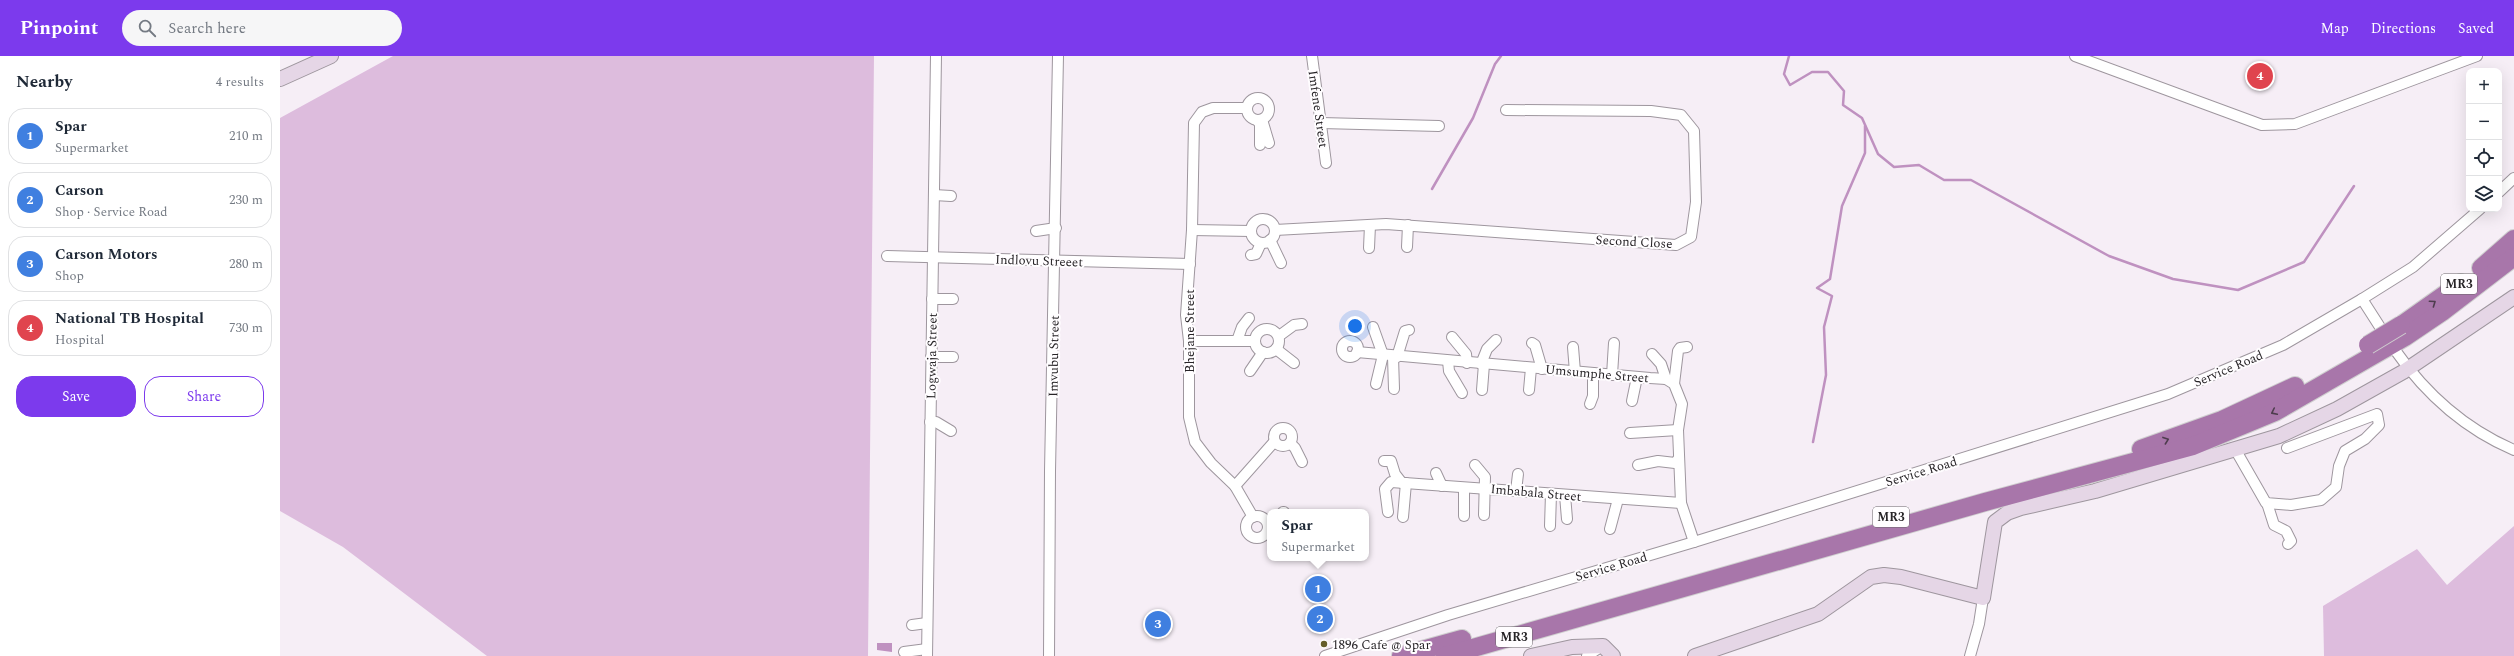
<!DOCTYPE html>
<meta charset="utf-8">
<style>
:root{--surface:#fff;--page:#f6f6f7;--text:#1f2937;--muted:#747a83;--line:#e0e1e3;--accent:#7c3aed}
body{margin:0;font-family:Spectral,serif;background:var(--page);color:var(--text)}
.controls{position:absolute;right:12px;top:12px;display:grid;overflow:hidden;border-radius:8px;box-shadow:0 4px 16px #0002}
.controls button{width:36px;height:36px;display:grid;place-items:center;padding:0;border:0;border-bottom:1px solid var(--line);background:var(--surface);color:var(--text);font:20px sans-serif}
.you{position:absolute;left:1075px;top:270px;width:14px;height:14px;margin:-10px;border:3px solid #fff;border-radius:50%;background:#1a73e8;box-shadow:0 0 0 6px #1a73e833}
.badge{display:grid;place-items:center;width:26px;height:26px;border-radius:50%;background:var(--accent);color:#fff;font-size:13px;font-weight:700}
.pin{position:absolute;translate:-50% -50%;border:2px solid #fff;box-shadow:0 1px 4px #0006}
.popup{position:absolute;left:987px;top:453px;width:102px;height:52px;box-sizing:border-box;display:grid;place-content:center;border-radius:8px;background:var(--surface);filter:drop-shadow(0 1px 3px #0005);font-size:13px;white-space:nowrap;color:var(--muted)}
.popup b{font-size:15px;color:var(--text)}
.popup::after{content:'';position:absolute;left:50%;top:100%;margin-left:-8px;border:8px solid transparent;border-top-color:var(--surface)}
.list{margin:0;padding:0;list-style:none}
h2{display:flex;justify-content:space-between;align-items:center;height:52px;margin:0;padding:0 16px;font-size:17px}
h2 small{font-size:13px;font-weight:400;color:var(--muted)}
.list li{display:grid;grid-template-columns:26px 1fr auto;gap:12px;align-items:center;box-sizing:border-box;height:56px;margin:0 8px 8px;padding:0 8px;border:1px solid var(--line);border-radius:16px}
.list b{display:block;font-size:15px;white-space:nowrap}
.list p{margin:0;font-size:13px;white-space:nowrap;color:var(--muted)}
.list em{font-size:13px;font-style:normal;color:var(--muted)}
.actions{display:flex;gap:8px;padding:12px 16px}
.actions a{flex:1;padding:9px 0;border:1px solid var(--accent);border-radius:16px;text-align:center;font-size:14px;color:var(--accent)}
.actions .main{background:var(--accent);color:#fff}
.icon{flex:none;width:22px;height:22px;fill:none;stroke:currentColor;stroke-width:2;stroke-linecap:round;stroke-linejoin:round}
.map{position:relative;flex:none;width:2234px;height:600px;overflow:hidden}
header{display:flex;align-items:center;gap:24px;box-sizing:border-box;height:56px;padding:0 20px;background:var(--accent);color:#fff}
header strong{font-size:19px}
nav{display:flex;gap:22px;margin-inline-start:auto;font-size:14px}
.search{width:280px;height:36px;background:var(--page);display:flex;align-items:center;gap:10px;box-sizing:border-box;padding:0 14px;border-radius:22px;color:var(--muted);font-size:15px}
main{display:flex}
aside{flex:1;background:var(--surface)}
.map>svg:first-child{display:block}
</style>
<header>
<strong>Pinpoint</strong>
<div class="search"><svg class="icon" aria-label="search" viewBox="0 0 24 24"><circle cx="10" cy="10" r="6"/><path d="M15 15l6 6"/></svg>Search here</div>
<nav><a>Map</a><a>Directions</a><a>Saved</a></nav>
</header>
<main>
<aside>
<h2>Nearby<small>4 results</small></h2>
<ul class="list">
<li><span class="badge" style="background:#3f7fe0">1</span><div><b>Spar</b><p>Supermarket</p></div><em>210 m</em></li>
<li><span class="badge" style="background:#3f7fe0">2</span><div><b>Carson</b><p>Shop · Service Road</p></div><em>230 m</em></li>
<li><span class="badge" style="background:#3f7fe0">3</span><div><b>Carson Motors</b><p>Shop</p></div><em>280 m</em></li>
<li><span class="badge" style="background:#e0444e">4</span><div><b>National TB Hospital</b><p>Hospital</p></div><em>730 m</em></li>
</ul>
<div class="actions"><a class="main">Save</a><a>Share</a></div>
</aside>
<div class="map">
<svg width="2234" height="600" viewBox="0 0 2234 600">
<rect width="100%" height="100%" fill="#f6eef6"/>
<g fill="#ddbcdd">
<path d="M 113,0 L 594,0 L 588,600 L 207,600 L 63,491 L 0,455 L 0,62 Z"/>
<path d="M 2234,470 L 2234,600 L 2044,600 L 2043,550 L 2137,493 L 2167,529 Z"/>
</g>
<path fill="#bf91c0" d="M 597,587 L 612,587 L 612,596 L 597,594 Z"/>
<g fill="none" stroke-linecap="round" stroke-linejoin="round">
<g stroke="#bf91c0" stroke-width="2.5">
<path d="M 1509,0 L 1504,18 L 1510,29 L 1532,16 L 1548,16 L 1564,35 L 1563,49 L 1582,62 L 1598,98 L 1614,111 L 1639,109 L 1664,124 L 1691,124 L 1829,200 L 1893,223 L 1958,234 L 2024,206 L 2074,130"/>
<path d="M 1152,133 L 1193,62 L 1215,8 L 1221,0"/>
<path d="M 1533,386 L 1546,319 L 1544,271 L 1552,240 L 1537,232 L 1550,223 L 1562,150 L 1585,97 L 1585,70"/>
</g>
<defs>
<g id="street">
<path d="M 1032,0 L 1046,107"/>
<path d="M 1795,0 L 1982,69 L 2015,68 L 2197,0"/>
<circle cx="978" cy="53" r="11"/>
<path d="M 967,52 L 933,52 L 922,56 L 914,67 L 912,174 L 906,259 L 909,285 L 909,361 L 915,386 L 931,407 L 955,430 L 973,461"/>
<path d="M 977,64 L 980,68 L 980,89"/>
<path d="M 983,67 L 989,87"/>
<path d="M 1041,67 L 1159,70"/>
<path d="M 2219,136 L 2234,122"/>
<path d="M 654,139 L 671,140"/>
<circle cx="983" cy="175" r="12"/>
<path d="M 912,174 L 971,175"/>
<path d="M 995,174 L 1106,168 L 1396,189 L 1411,181 L 1416,146 L 1414,75 L 1401,59 L 1371,55 L 1226,54"/>
<path d="M 756,175 L 776,172"/>
<path d="M 990,184 L 1001,207"/>
<path d="M 1127,191 L 1128,169"/>
<path d="M 1089,192 L 1090,169"/>
<path d="M 971,199 L 976,198 L 981,187"/>
<path d="M 607,200 L 910,208"/>
<path d="M 652,243 L 673,243"/>
<path d="M 2082,243 L 2107,282"/>
<path d="M 1093,271 L 1103,299 L 1096,328"/>
<circle cx="987" cy="285" r="12"/>
<path d="M 999,280 L 1014,269 L 1022,268"/>
<path d="M 1172,281 L 1186,298 L 1187,307"/>
<path d="M 909,285 L 975,285"/>
<path d="M 957,285 L 962,271 L 969,262"/>
<circle cx="1070" cy="293" r="8"/>
<path d="M 1252,287 L 1255,289 L 1262,313"/>
<path d="M 1293,291 L 1295,316"/>
<path d="M 996,293 L 1014,307"/>
<path d="M 2115,294 C 2145,337 2185,373 2234,394"/>
<path d="M 1077,296 L 1370,322 L 1386,323 L 1394,328 L 1402,348 L 1398,374 L 1401,447 L 1414,486"/>
<path d="M 1372,298 L 1381,308 L 1386,323"/>
<path d="M 651,301 L 673,301"/>
<path d="M 1113,301 L 1114,333"/>
<path d="M 1117,301 L 1125,275 L 1129,274"/>
<path d="M 1168,305 L 1169,315 L 1182,337"/>
<path d="M 1201,308 L 1207,293 L 1216,284"/>
<path d="M 970,315 L 983,296"/>
<path d="M 1332,319 L 1334,287"/>
<path d="M 1394,328 L 1398,295 L 1400,292 L 1407,291"/>
<path d="M 1202,334 L 1204,308"/>
<path d="M 1249,334 L 1251,312"/>
<path d="M 1352,345 L 1357,321"/>
<path d="M 1310,348 L 1313,340 L 1313,317"/>
<path d="M 650,366 L 656,366 L 671,375"/>
<circle cx="1003" cy="381" r="9"/>
<path d="M 1350,377 L 1398,374"/>
<path d="M 1010,387 L 1015,392 L 1022,406"/>
<path d="M 1955,393 L 1986,447 L 2011,449 L 2041,444 L 2056,431 L 2059,410 L 2065,395 L 2085,383 L 2099,369 L 2097,358 L 2007,392"/>
<path d="M 1104,405 L 1111,405 L 1115,418 L 1122,427"/>
<path d="M 1195,409 L 1205,421 L 1204,459"/>
<path d="M 1358,409 L 1378,405 L 1395,407 L 1399,402"/>
<path d="M 1156,417 L 1162,430"/>
<path d="M 955,430 L 994,386"/>
<path d="M 1236,435 L 1238,418"/>
<path d="M 1285,439 L 1287,463"/>
<path d="M 1987,447 L 1994,469 L 2006,475 L 2011,485 L 2008,488"/>
<path d="M 1003,456 L 1004,456"/>
<path d="M 1108,456 L 1105,433 L 1111,426 L 1401,447"/>
<path d="M 1184,460 L 1184,432"/>
<circle cx="977" cy="471" r="11"/>
<path d="M 1123,461 L 1126,427"/>
<path d="M 1270,470 L 1271,438"/>
<path d="M 1330,473 L 1338,443"/>
<path d="M 632,569 L 647,567"/>
<path d="M 624,596 L 647,593"/>
<path d="M 647,600 L 656,0"/>
<path d="M 769,600 L 770,415 L 778,0"/>
<path d="M 1045,600 L 1168,559 L 1414,486 L 1888,338 L 2003,289 L 2082,243 L 2133,211 L 2200,153"/>
<path d="M 1307,600 L 1322,590"/>
<path d="M 1690,600 L 1699,568 L 1703,542"/>
</g>
<g id="secondary">
<path d="M 0,23 L 51,0"/>
<path d="M 1251,600 L 1292,591 L 1323,590 L 1333,600"/>
<path d="M 1415,600 L 1538,558 L 1591,521 L 1604,519 L 1621,521 L 1703,542 L 1715,466 L 1727,457 L 1741,452 L 1815,435 L 1999,380 L 2057,353 L 2123,316 L 2234,241"/>
</g>
<g id="highway">
<path d="M 2201,212 L 2234,183"/>
<path d="M 2123,268 L 2181,227"/>
<path d="M 1861,393 L 1942,364 L 2015,330"/>
<path d="M 1121,600 L 1182,583"/>
<path d="M 1165,600 L 1705,446 L 1913,390 L 1995,356 L 2125,281 L 2162,256 L 2234,201"/>
</g>
</defs>
<use href="#street" stroke="#9e969e" stroke-width="12"/>
<use href="#secondary" stroke="#9e969e" stroke-width="16"/>
<use href="#highway" stroke="#cfcfcf" stroke-width="20"/>
<use href="#street" stroke="#fff" stroke-width="10"/>
<use href="#secondary" stroke="#e5d6e6" stroke-width="14"/>
<use href="#highway" stroke="#a876aa" stroke-width="18"/>
<defs>
<path id="highway-bridge" d="M 2088,289 L 2121,269"/>
</defs>
<use href="#highway-bridge" stroke="#cfcfcf" stroke-width="20" stroke-linecap="butt"/>
<use href="#highway-bridge" stroke="#a876aa" stroke-width="18"/>
</g>
<defs><path id="oneway-chevron" d="M-2-3.5L2.5 0L-2 3.5" fill="none" stroke-width="1.6" stroke-linecap="round" stroke-linejoin="round"/></defs>
<g stroke="#4e3d4e">
<use href="#oneway-chevron" transform="translate(2153 247) rotate(-35)"/>
<use href="#oneway-chevron" transform="translate(1994 356) rotate(154)"/>
<use href="#oneway-chevron" transform="translate(1886 384) rotate(-20)"/>
</g>
<circle fill="#655d2a" stroke="#fffdff" stroke-width="1.5" cx="1044" cy="588" r="4"/>
<g text-anchor="middle" stroke-width="4" stroke-linejoin="round" paint-order="stroke">
<g fill="#fffdff" stroke="#686568" stroke-width="1">
<rect x="2161" y="218" width="36" height="20" rx="3"/>
<rect x="1593" y="451" width="36" height="20" rx="3"/>
<rect x="1216" y="571" width="36" height="20" rx="3"/>
</g>
<g font-size="12" font-weight="bold" fill="#272427">
<text x="2179" y="232">MR3</text>
<text x="1611" y="465">MR3</text>
<text x="1234" y="585">MR3</text>
</g>
<g font-size="13" fill="#272427" stroke="#fffdff">
<text transform="translate(1039 53) rotate(82)" y="5">Imfene Street</text>
<text transform="translate(1354 185) rotate(3)" y="5">Second Close</text>
<text transform="translate(759 204) rotate(2)" y="5">Indlovu Streeet</text>
<text transform="translate(909 275) rotate(-90)" y="5">Bhejane Street</text>
<text transform="translate(651 300) rotate(-89)" y="5">Logwaja Street</text>
<text transform="translate(773 300) rotate(-89)" y="5">Imvubu Street</text>
<text transform="translate(1948 312) rotate(-23)" y="5">Service Road</text>
<text transform="translate(1317 317) rotate(5)" y="5">Umsumphe Street</text>
<text transform="translate(1641 415) rotate(-17)" y="5">Service Road</text>
<text transform="translate(1256 436) rotate(5)" y="5">Imbabala Street</text>
<text transform="translate(1331 510) rotate(-16)" y="5">Service Road</text>
</g>
<g font-size="13" fill="#272427" stroke="#fffdff" text-anchor="start">
<text x="1052" y="593">1896 Cafe @ Spar</text>
</g>
</g>
</svg>
<div class="controls">
<button>+</button>
<button>−</button>
<button><svg class="icon" aria-label="locate" viewBox="0 0 24 24"><circle cx="12" cy="12" r="6"/><path d="M12 2v4M12 18v4M2 12h4M18 12h4"/></svg></button>
<button><svg class="icon" aria-label="layers" viewBox="0 0 24 24"><path d="M12 4l9 5-9 5-9-5zM3 14l9 5 9-5"/></svg></button>
</div>
<div class="you"></div>
<div class="pin badge" style="left:1038px;top:533px;background:#3f7fe0">1</div>
<div class="popup"><b>Spar</b>Supermarket</div>
<div class="pin badge" style="left:1040px;top:563px;background:#3f7fe0">2</div>
<div class="pin badge" style="left:878px;top:568px;background:#3f7fe0">3</div>
<div class="pin badge" style="left:1980px;top:20px;background:#e0444e">4</div>
</div>
</main>
